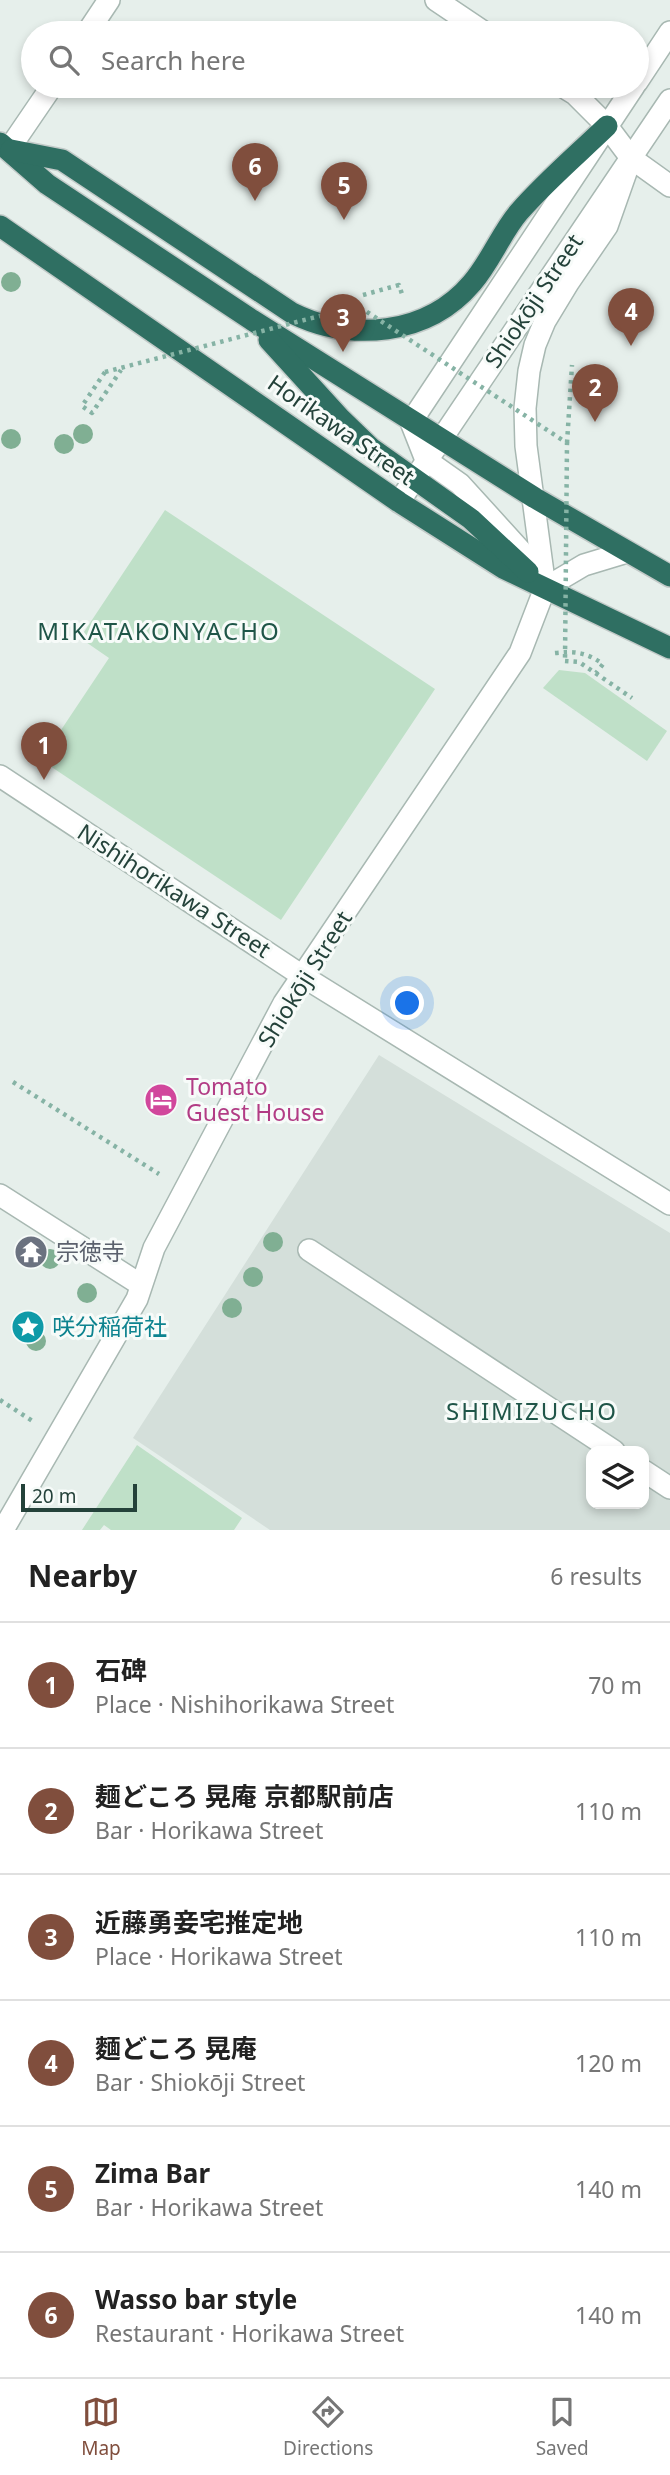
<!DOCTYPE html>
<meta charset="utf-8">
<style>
:root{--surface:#fff;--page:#f6f6f6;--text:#222;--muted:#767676;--line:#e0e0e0;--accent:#804e3d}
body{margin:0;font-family:"Noto Sans","Noto Sans JP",sans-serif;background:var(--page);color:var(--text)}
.controls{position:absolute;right:21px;bottom:21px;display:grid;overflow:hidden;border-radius:14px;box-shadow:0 4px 10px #0003}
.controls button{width:63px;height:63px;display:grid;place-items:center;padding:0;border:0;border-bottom:2px solid var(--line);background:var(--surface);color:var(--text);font:35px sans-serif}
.scale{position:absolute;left:21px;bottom:18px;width:116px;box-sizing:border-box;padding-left:7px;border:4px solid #24423a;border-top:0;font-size:19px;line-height:24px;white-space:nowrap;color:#24423a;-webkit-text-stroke:5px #f7fbf9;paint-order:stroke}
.you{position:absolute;left:408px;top:1004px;width:24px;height:24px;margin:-18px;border:5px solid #fff;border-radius:50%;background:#1a73e8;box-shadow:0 0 0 10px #1a73e833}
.badge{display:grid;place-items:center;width:46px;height:46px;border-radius:50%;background:var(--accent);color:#fff;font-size:23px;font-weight:700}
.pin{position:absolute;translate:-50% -58px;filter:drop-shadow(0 2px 4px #0008)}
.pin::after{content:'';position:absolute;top:37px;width:24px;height:21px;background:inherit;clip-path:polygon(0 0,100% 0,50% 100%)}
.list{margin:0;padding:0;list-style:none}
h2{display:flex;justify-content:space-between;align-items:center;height:91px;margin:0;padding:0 28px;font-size:30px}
h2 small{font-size:23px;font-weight:400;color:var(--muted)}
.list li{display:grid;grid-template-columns:46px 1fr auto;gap:21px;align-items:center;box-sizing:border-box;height:126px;padding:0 28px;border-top:2px solid var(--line)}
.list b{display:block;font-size:26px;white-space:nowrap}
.list p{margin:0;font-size:23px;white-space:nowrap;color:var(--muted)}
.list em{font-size:23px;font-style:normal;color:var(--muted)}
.icon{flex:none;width:38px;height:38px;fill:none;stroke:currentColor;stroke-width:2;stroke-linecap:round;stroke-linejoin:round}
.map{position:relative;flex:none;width:670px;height:1530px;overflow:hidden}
.search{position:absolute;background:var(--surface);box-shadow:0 4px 10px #0003;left:21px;right:21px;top:21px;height:77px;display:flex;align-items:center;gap:18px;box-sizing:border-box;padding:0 24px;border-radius:38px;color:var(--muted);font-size:26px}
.sheet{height:847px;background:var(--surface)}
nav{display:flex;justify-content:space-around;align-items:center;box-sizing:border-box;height:98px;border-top:2px solid var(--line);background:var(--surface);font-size:19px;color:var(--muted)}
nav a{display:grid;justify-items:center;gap:4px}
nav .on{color:var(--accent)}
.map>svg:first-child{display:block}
</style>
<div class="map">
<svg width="670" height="1530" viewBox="0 0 670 1530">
<rect width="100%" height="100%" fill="#e6efeb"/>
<path fill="#d4dfda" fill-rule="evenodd" d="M 379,1055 L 670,1233 L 670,1530 L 270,1530 L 133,1438 ZM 591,1451 L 644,1451 L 644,1504 L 591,1504 Z"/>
<g fill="#bfe0c8">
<path d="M 165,510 L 435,689 L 281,920 L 41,760 L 109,658 L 80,638 Z"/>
<path d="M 559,670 L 585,673 L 667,731 L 647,761 L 543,688 Z"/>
<path d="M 137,1445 L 242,1518 L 234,1530 L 111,1530 L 104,1525 L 100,1530 L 82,1530 Z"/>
</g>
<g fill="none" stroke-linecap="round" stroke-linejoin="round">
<defs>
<g id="minor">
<path d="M 436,0 L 485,33"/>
<path d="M 87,33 L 109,0"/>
<path d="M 637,82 L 670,32"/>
<path d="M 562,86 L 575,94 L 607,126 L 631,158 L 670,186"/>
<path d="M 9,149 L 52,86"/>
<path d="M 399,502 L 670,100"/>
<path d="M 536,574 L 520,550 L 460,484 L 426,460 L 411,422 L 634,86"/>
<path d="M 545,588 L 584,565 L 627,552"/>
<path d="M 0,776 L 304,977 L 670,1204"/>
<path d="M 0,1195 L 141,1285"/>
<path d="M 309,1250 L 614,1451"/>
<path d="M 644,1471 L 670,1488"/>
<path d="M 3,1530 L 137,1299 L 154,1248 L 284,1003 L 520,653 L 545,588 L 526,446 L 525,408 L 529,371 L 535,345 L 545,321 L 568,283 L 607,226 L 631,158"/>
</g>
<g id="highway">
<path d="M 0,143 L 47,184 L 252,320 L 535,498 L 670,576"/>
<path d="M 11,150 L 62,160 L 292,313 C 351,342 427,336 472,283 C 491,261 501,233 519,212 C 546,181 578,154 607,126"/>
<path d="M 0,226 L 399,502 L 503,568 L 670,648"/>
<path d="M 269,340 L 340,418 L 371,448 L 471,519 L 528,572"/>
</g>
</defs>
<use href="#minor" stroke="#a8b8b2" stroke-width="24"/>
<use href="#highway" stroke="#c2cac8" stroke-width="24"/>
<g stroke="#86b3a5" stroke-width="4.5" stroke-dasharray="3.5 5" stroke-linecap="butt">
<path d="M 363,295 L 399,285 L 402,294"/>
<path d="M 105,372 L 82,406 L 92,413 L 121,370"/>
<path d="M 567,443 L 572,365"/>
<path d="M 555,653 C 574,651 586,652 603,664 L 596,673"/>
<path d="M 565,661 L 579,662 L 632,698"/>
<path d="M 13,1082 L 159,1174"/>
<path d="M 0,1400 L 34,1422"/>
</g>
<use href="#minor" stroke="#fff" stroke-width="21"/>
<use href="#highway" stroke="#2f6f62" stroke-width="21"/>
<path stroke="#86b3a5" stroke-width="4.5" stroke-dasharray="3.5 5" stroke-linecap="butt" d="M 105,372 L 358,306 L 567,443 L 565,661"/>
</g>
<g fill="#80af93">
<circle cx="11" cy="282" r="10"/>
<circle cx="83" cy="434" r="10"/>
<circle cx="11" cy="439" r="10"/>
<circle cx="64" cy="444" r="10"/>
<circle cx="273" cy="1242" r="10"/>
<circle cx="50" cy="1259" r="10"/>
<circle cx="253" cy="1277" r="10"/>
<circle cx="87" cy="1293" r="10"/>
<circle cx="232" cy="1308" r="10"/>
<circle cx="36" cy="1341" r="10"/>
</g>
<defs>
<symbol id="hotel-disc" viewBox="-11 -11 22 22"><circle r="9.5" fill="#d1479c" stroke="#f7fbf9"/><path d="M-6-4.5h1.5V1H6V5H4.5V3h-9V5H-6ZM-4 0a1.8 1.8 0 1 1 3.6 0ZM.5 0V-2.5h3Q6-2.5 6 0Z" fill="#fff"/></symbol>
<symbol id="temple-disc" viewBox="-11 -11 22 22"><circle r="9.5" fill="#6b7280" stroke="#f7fbf9"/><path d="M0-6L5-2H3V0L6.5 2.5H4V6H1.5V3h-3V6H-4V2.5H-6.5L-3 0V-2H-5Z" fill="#fff"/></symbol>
<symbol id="sight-disc" viewBox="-11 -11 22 22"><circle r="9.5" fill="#0f9aa8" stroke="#f7fbf9"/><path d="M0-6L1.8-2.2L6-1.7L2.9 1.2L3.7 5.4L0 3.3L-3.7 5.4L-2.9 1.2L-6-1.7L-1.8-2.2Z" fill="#fff"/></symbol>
</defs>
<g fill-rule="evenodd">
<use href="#hotel-disc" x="142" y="1081" width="38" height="38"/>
<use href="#temple-disc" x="12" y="1233" width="38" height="38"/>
<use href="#sight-disc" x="9" y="1308" width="38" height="38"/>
</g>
<g text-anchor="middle" stroke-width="6" stroke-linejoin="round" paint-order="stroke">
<g font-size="23" fill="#24423a" stroke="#f7fbf9">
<text transform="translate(534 301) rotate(-56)" y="8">Shiokōji Street</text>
<text transform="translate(341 430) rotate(35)" y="8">Horikawa Street</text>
<text transform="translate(174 891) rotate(33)" y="8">Nishihorikawa Street</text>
<text transform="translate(305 979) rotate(-58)" y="8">Shiokōji Street</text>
</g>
<g font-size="23" fill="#b23c85" stroke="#f7fbf9" text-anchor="start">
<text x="186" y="1095">Tomato<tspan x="186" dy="26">Guest House</tspan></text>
</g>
<g font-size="23" fill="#5b616d" stroke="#f7fbf9" text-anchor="start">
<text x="56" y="1260">宗徳寺</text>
</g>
<g font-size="23" fill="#0d838f" stroke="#f7fbf9" text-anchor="start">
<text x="52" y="1335">咲分稲荷社</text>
</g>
<g font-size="24" letter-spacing="2" fill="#1f5548" stroke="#f7fbf9">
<text x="159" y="640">MIKATAKONYACHO</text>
<text x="532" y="1420">SHIMIZUCHO</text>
</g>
</g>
</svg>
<div class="controls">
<button><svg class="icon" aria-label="layers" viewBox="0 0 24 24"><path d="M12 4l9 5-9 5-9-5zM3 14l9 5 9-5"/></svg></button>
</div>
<div class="scale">20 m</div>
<div class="you"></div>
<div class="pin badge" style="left:44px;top:780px">1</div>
<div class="pin badge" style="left:595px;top:422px">2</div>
<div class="pin badge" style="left:343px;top:352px">3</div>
<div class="pin badge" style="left:631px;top:346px">4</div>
<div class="pin badge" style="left:344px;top:220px">5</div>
<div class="pin badge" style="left:255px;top:201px">6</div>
<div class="search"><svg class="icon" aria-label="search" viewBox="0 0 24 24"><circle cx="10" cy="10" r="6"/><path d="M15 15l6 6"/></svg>Search here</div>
</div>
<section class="sheet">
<h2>Nearby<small>6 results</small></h2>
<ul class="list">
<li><span class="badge">1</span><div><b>石碑</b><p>Place · Nishihorikawa Street</p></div><em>70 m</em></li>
<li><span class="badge">2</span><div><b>麺どころ 晃庵 京都駅前店</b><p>Bar · Horikawa Street</p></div><em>110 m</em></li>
<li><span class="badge">3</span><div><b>近藤勇妾宅推定地</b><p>Place · Horikawa Street</p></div><em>110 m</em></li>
<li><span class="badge">4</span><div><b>麵どころ 晃庵</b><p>Bar · Shiokōji Street</p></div><em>120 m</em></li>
<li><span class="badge">5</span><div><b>Zima Bar</b><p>Bar · Horikawa Street</p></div><em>140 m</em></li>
<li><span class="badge">6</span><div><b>Wasso bar style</b><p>Restaurant · Horikawa Street</p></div><em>140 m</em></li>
</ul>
</section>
<nav>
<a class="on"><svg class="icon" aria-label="map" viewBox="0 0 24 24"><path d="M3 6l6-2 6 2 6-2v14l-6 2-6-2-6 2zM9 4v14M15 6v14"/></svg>Map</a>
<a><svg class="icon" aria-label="directions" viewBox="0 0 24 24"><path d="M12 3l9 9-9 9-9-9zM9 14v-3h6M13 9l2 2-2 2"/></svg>Directions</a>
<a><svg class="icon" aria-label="saved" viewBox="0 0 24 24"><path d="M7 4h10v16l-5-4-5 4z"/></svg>Saved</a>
</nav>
